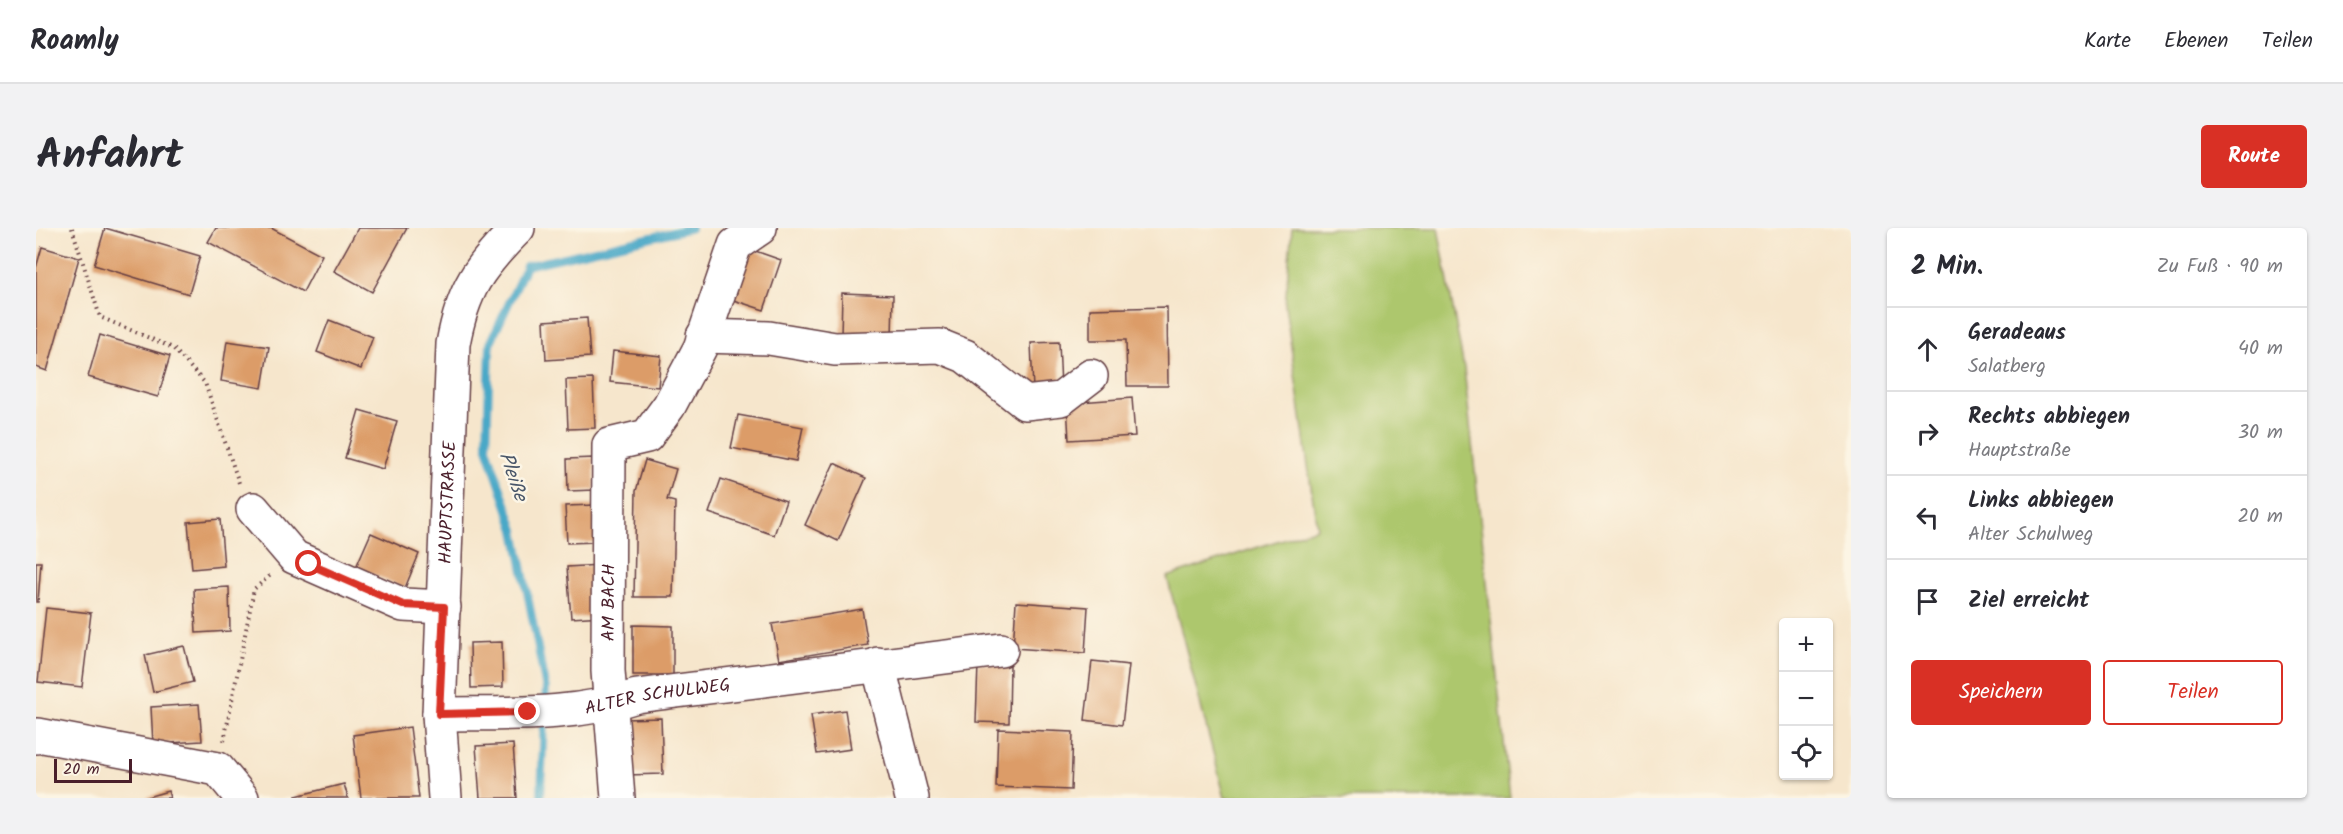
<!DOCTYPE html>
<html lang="de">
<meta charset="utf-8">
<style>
:root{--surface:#fff;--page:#f2f2f3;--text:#2b2b33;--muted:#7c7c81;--line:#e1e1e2;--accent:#d93025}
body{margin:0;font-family:Kalam,sans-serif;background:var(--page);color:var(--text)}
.controls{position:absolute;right:18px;bottom:18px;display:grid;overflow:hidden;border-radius:6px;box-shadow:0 2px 4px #0004}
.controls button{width:54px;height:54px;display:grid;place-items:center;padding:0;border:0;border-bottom:2px solid var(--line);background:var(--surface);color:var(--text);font:30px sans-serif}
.scale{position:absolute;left:18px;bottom:15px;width:78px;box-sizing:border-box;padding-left:6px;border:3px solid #4a1f2b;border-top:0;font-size:16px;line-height:21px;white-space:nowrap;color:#4a1f2b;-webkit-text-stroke:4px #fcf5e5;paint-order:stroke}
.stop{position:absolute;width:18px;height:18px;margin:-14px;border:4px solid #d93025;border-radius:50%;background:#fff}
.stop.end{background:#d93025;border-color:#fff;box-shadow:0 2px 6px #0008}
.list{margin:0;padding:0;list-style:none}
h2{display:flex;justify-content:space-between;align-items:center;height:78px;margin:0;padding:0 24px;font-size:26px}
h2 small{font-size:20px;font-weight:400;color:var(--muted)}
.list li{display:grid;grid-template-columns:39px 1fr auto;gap:18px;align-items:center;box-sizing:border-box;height:84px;padding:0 24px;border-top:2px solid var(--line)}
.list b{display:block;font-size:22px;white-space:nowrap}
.list p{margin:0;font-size:20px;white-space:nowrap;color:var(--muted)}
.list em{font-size:20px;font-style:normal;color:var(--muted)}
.actions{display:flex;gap:12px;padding:18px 24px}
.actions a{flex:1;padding:14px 0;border:2px solid var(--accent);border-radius:6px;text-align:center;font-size:21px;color:var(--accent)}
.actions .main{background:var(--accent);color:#fff}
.icon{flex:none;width:33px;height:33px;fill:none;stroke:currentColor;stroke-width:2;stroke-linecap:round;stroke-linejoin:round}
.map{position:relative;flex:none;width:1815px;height:570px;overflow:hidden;border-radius:6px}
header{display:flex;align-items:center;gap:36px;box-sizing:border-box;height:84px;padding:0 30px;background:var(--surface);border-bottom:2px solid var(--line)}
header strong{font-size:28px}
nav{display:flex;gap:33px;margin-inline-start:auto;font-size:21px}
.intro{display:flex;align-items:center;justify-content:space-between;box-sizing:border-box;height:144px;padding:0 36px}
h1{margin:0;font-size:42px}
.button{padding:15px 27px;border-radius:6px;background:var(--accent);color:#fff;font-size:21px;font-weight:700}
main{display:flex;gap:36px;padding:0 36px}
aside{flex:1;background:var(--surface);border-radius:6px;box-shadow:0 2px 4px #0004}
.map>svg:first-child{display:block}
</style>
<header>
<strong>Roamly</strong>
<nav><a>Karte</a><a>Ebenen</a><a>Teilen</a></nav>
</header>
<div class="intro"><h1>Anfahrt</h1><a class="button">Route</a></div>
<main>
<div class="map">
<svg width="1815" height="570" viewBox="0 0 1815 570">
<rect width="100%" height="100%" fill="#fcf5e5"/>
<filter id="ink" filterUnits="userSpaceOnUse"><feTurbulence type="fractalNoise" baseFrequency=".0167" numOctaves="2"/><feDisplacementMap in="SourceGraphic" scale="12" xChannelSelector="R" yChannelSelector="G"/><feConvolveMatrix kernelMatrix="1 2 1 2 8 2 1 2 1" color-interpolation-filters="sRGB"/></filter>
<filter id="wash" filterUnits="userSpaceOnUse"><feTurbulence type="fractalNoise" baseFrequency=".008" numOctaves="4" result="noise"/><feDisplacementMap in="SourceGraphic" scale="24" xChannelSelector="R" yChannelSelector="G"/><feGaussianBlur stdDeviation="1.35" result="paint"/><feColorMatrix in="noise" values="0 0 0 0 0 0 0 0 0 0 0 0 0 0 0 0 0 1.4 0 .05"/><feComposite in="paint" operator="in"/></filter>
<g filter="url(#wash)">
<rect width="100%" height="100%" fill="#f6e6cc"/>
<path fill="#adc76d" stroke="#7c734c" stroke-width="1.5" d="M 1256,0 L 1402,0 L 1428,140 L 1474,570 L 1189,570 L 1131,349 L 1281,300 L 1249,77 Z"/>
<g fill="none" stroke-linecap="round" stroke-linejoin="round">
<g stroke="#48a8c7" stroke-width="8">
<path d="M 509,476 L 510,461 L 479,302 L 451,220 L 454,116 L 490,38 L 655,0"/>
<path d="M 505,570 L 508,491"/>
</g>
</g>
<g id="blocks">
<g fill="#dc9c67">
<path d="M 69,0 L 164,28 L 153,66 L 58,37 Z"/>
<path d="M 180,0 L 235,0 L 286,27 L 267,64 L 172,14 Z"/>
<path d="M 322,0 L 371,0 L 336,64 L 298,43 Z"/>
<path d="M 705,18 L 745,32 L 728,82 L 688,69 Z"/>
<path d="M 6,19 L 43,30 L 11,143 L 0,139 L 0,40 Z"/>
<path d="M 806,65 L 857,67 L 856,110 L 805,108 Z"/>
<path d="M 1131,79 L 1132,158 L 1091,158 L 1090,112 L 1054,112 L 1054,81 Z"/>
<path d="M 551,90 L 554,129 L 510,132 L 508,93 Z"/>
<path d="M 293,92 L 337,109 L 325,141 L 281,124 Z"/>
<path d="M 64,107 L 134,128 L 122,169 L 52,149 Z"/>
<path d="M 191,113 L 233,119 L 226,160 L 185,153 Z"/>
<path d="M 1023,114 L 1025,160 L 997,162 L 995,115 Z"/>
<path d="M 577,123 L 625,128 L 622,159 L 574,154 Z"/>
<path d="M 557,151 L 559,200 L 532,201 L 530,152 Z"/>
<path d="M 1096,170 L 1099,208 L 1033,212 L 1031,175 Z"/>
<path d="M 323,182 L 361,193 L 347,241 L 309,230 Z"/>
<path d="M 702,187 L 767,199 L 760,233 L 695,220 Z"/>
<path d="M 558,230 L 559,262 L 532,263 L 531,231 Z"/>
<path d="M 609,232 L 640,241 L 631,272 L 639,274 L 637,369 L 598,369 L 600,263 Z"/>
<path d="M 798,235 L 830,250 L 802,313 L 769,297 Z"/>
<path d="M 685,251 L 750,273 L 738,307 L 673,285 Z"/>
<path d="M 561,277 L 562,314 L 531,315 L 529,278 Z"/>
<path d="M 184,291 L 188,338 L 156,341 L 152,294 Z"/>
<path d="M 335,305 L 383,326 L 369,360 L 320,339 Z"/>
<path d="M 0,334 L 5,334 L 2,374 L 0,374 Z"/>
<path d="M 564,337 L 568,388 L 535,390 L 531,339 Z"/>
<path d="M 193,359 L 194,403 L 160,405 L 158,361 Z"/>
<path d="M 980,374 L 1052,379 L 1049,425 L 977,420 Z"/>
<path d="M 10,380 L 55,385 L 46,459 L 2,454 Z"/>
<path d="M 826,381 L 832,417 L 743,432 L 736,396 Z"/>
<path d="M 597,397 L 637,398 L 637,447 L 597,447 Z"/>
<path d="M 466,414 L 467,459 L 435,460 L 434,415 Z"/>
<path d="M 148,418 L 157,454 L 117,464 L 109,427 Z"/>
<path d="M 1056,433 L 1093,437 L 1086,497 L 1049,492 Z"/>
<path d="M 942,436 L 974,437 L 973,495 L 940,494 Z"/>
<path d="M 163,476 L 166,513 L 117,516 L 115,479 Z"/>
<path d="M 809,482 L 815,521 L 781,526 L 775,487 Z"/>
<path d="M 625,490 L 627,546 L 590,547 L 588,491 Z"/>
<path d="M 374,499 L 383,570 L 325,570 L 317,507 Z"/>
<path d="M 962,501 L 1037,504 L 1035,562 L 960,559 Z"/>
<path d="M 477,516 L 481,570 L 444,570 L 440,518 Z"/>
<path d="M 308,556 L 312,570 L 261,570 L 260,568 Z"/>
<path d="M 132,563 L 134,570 L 111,570 L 111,569 Z"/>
</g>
</g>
</g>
<g filter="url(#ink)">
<use href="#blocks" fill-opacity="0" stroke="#643d43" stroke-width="1.5"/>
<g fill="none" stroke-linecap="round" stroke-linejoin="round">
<defs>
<g id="minor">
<path d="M 667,108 L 733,110 L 799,121 L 904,118 L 929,128 L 989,175 L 1025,171 L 1055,148"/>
<path d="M 217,281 L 258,329 L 367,377 L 408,379"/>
<path d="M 842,436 L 876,570"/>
<path id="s1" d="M 403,486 C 469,485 537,489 601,468 L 965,422"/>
<path d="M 0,509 L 2,507 L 182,541 L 206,570"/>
<path id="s2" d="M 582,570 L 572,443 L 573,217 L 611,208 L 633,178 L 664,120 L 699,17 L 724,0"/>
</g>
<g id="major">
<path id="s3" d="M 409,570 L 403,486 L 417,116 C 427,61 443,39 482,0"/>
</g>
</defs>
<use href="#minor" stroke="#643d43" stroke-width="36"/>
<use href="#major" stroke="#643d43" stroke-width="36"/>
<g stroke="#643d43" stroke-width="4" stroke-dasharray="1.5 4.5" stroke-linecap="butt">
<path d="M 36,0 L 64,89 L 137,120 L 169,155 L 204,258"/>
<path d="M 188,513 L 218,361 L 236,346"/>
</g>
<use href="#minor" stroke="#fff" stroke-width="33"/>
<use href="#major" stroke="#fff" stroke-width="33"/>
</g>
</g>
<g fill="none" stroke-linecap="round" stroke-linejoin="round" filter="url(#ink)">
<path stroke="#d93025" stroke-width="8" d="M 273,336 L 367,377 L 408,379 L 403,486 L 492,484"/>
</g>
<g text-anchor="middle" stroke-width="5" stroke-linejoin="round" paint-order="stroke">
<g font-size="18" fill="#4a1f2b" stroke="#fcf5e5">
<text dy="6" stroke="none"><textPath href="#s3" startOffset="296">HAUPTSTRASSE</textPath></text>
<text dy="6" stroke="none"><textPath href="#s2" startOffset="196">AM BACH</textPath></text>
<text dy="6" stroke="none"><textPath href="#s1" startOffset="220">ALTER SCHULWEG</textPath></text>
</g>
<g font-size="20" font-style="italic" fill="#495669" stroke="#fcf5e5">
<text transform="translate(478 248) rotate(71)" y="7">Pleiße</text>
</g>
</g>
</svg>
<div class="controls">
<button>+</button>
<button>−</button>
<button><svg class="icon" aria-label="locate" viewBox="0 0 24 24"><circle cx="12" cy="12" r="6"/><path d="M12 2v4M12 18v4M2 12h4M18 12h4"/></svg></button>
</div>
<div class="scale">20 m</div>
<div class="stop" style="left:273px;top:336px"></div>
<div class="stop end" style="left:492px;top:484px"></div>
</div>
<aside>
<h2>2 Min.<small>Zu Fuß · 90 m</small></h2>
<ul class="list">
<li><svg class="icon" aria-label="ahead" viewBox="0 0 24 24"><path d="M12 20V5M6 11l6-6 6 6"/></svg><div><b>Geradeaus</b><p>Salatberg</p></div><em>40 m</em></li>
<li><svg class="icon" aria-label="right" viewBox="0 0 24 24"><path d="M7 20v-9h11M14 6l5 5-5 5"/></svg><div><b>Rechts abbiegen</b><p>Hauptstraße</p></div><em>30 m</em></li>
<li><svg class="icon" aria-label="left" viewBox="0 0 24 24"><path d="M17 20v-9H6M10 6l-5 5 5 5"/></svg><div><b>Links abbiegen</b><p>Alter Schulweg</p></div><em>20 m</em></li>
<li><svg class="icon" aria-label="arrive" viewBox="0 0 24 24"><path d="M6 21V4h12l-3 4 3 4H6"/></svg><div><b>Ziel erreicht</b></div></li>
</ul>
<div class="actions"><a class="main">Speichern</a><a>Teilen</a></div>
</aside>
</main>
